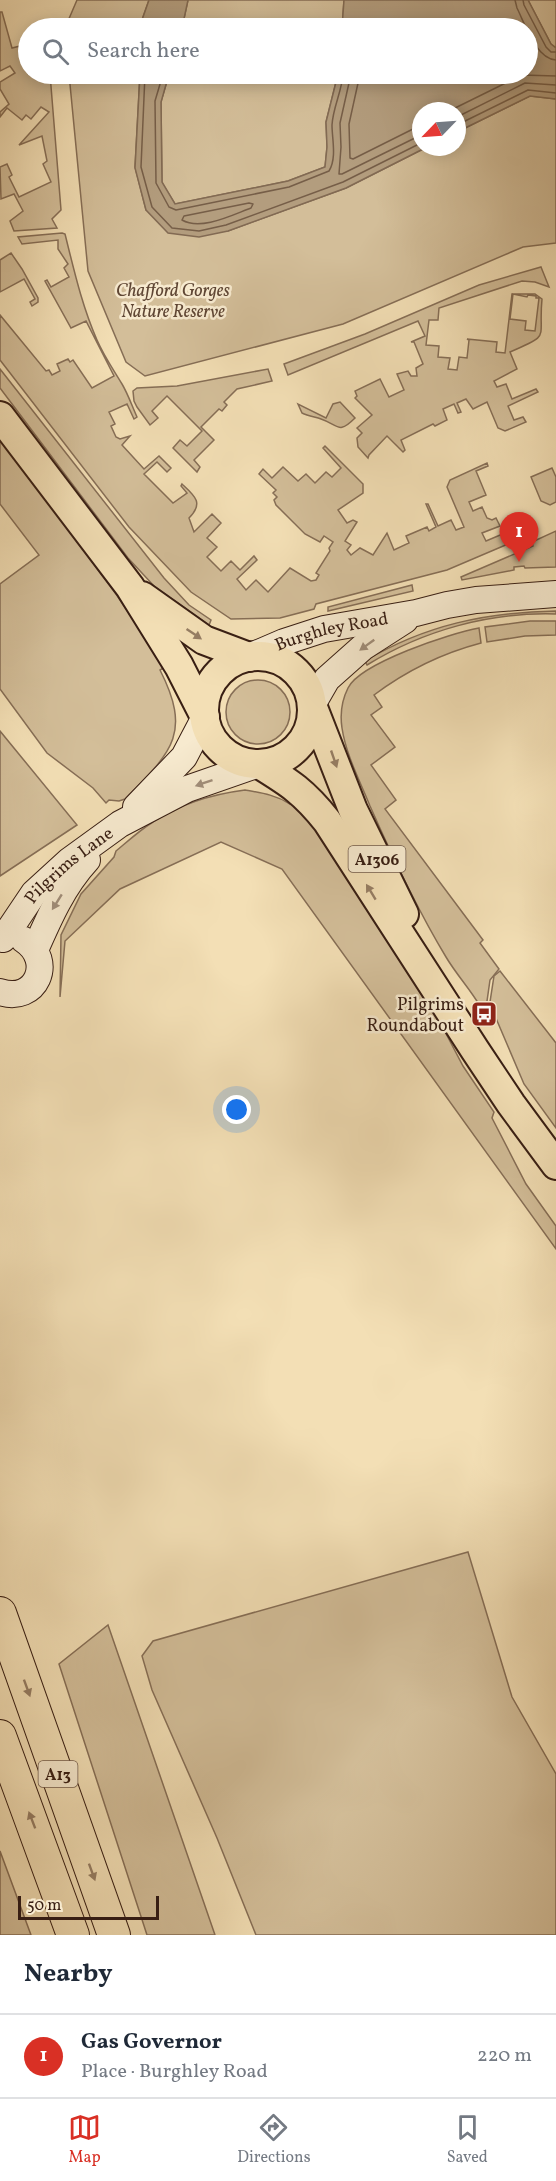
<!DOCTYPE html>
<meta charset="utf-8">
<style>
:root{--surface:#fff;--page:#f6f6f7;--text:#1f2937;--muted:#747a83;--line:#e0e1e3;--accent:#d93025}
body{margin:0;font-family:Vollkorn,serif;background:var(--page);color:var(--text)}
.compass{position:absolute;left:412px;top:102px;width:54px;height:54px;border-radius:50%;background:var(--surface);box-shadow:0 3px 15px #0003;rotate:245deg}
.scale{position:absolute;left:18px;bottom:15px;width:141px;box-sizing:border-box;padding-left:6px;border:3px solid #381e13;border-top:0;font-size:16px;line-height:21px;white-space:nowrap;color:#381e13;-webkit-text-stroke:4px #f7eacf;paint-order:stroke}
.you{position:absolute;left:237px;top:1110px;width:21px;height:21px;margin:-15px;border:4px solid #fff;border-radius:50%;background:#1a73e8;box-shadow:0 0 0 9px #1a73e833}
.badge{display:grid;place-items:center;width:39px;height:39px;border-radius:50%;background:var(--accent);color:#fff;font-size:20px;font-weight:700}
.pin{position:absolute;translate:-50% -50px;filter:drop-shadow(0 2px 3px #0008)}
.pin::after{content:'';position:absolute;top:32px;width:21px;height:18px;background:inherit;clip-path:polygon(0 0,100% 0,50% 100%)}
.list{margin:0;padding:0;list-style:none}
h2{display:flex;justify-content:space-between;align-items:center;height:78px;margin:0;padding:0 24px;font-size:26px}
h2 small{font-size:20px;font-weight:400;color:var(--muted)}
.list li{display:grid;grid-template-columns:39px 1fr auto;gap:18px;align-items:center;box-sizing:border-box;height:84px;padding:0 24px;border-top:2px solid var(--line)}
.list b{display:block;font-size:22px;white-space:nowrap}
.list p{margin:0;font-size:20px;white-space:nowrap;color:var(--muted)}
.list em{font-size:20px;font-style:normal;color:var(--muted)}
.icon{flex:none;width:33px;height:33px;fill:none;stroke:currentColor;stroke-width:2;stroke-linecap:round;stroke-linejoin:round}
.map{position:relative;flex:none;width:556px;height:1935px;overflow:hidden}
.search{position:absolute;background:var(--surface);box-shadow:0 3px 15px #0003;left:18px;right:18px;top:18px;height:66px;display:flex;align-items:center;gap:15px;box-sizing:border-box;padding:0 21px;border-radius:33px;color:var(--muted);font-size:22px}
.sheet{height:162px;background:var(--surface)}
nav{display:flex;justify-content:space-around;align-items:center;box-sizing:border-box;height:84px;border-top:2px solid var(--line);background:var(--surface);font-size:16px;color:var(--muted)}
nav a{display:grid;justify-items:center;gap:3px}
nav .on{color:var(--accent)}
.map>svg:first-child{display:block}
</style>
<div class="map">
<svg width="556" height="1935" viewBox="0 0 556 1935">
<rect width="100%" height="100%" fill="#f3dfb5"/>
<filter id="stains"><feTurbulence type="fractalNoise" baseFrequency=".00333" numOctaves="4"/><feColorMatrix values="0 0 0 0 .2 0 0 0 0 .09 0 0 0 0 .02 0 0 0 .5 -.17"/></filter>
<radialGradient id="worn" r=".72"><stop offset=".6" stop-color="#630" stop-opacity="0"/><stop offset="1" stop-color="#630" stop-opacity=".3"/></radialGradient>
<g fill="#d3be99" stroke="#866e56" stroke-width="1.5" fill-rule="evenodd">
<path d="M 77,0 L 149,0 L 142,20 L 142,28 L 65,28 Z"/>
<path d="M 188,0 L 344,0 L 342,28 L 182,28 Z"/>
<path d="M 528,0 L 556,0 L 556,48 L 551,44 Z"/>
<path d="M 0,12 L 2,12 L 12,48 L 28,44 L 28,74 L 50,74 L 61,210 L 52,219 L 57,228 L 14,231 L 10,221 L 23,211 L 14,194 L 1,199 L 0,167 L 7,164 L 12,175 L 9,177 L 19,197 L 51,182 L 43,164 L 47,161 L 42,136 L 19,145 L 49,112 L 41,107 L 31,119 L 26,115 L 22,120 L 7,108 L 0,117 L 0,112 L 9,104 L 0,89 L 0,82 L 15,73 L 10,66 L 0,71 Z"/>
<path d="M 69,74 L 140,74 L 135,167 L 146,210 L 228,231 L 346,188 L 427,147 L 457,147 L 457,132 L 530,96 L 556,99 L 556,243 L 523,247 L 343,324 L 145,376 L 126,362 L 88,271 Z"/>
<path d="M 169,74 L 338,74 L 326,122 L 327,147 L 325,167 L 288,181 L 175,204 L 162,183 L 161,102 Z"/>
<path d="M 62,233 L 65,234 C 74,270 82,306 97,340 C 104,356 113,369 122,384 C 128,394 132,406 137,417 L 134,419 L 127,404 L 109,412 L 115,424 L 111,426 L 116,437 L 120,439 L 130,436 L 122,445 L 144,469 L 159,456 L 171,468 L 167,472 L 157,462 L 144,474 L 173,503 L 187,493 L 181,486 L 182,484 C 195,496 204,503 189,518 L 194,532 L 212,514 L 221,523 L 207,538 L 217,547 L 207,557 L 221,571 L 231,561 L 240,570 L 254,556 L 257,560 L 237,579 L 246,590 L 256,580 L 268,592 L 290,568 L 311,581 L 316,580 L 319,575 L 316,573 L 330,551 L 329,548 L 333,542 L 324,536 L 320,542 L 305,534 L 276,505 L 274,500 L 277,497 L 273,493 L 276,490 L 259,474 L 263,469 L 272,478 L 283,467 L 298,481 L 306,474 L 315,483 L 326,472 L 332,477 L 341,468 L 323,448 L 325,446 L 363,484 L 363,493 L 338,510 L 347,523 L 353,520 L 357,522 L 345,541 L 351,545 L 347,550 L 351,555 L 360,548 L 373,555 L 387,533 L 394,550 L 409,543 L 406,536 L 427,527 L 429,531 L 436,527 L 426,504 L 428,504 L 438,526 L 451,520 L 456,530 L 464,527 L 447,487 L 450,480 L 487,463 L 488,466 L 476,471 L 486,495 L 469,502 L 473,511 L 482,507 L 487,518 L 492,520 L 496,518 L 500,526 L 482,533 L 486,541 L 524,525 L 529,535 L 447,570 L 316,604 L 314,609 L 280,618 L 231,619 L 191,592 L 129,527 L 0,360 L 0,315 L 46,371 L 49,370 L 52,375 L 60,371 L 57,364 L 68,359 L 70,362 L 73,360 L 92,388 L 114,376 L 86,321 L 71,328 L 45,281 L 47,280 L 51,287 L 69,277 L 64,268 L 68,264 L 58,249 L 58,240 L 22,244 L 18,237 Z"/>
<path d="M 11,253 L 22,269 L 38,298 L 38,302 L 32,306 L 30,302 L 35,299 L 24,279 L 0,292 L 0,260 Z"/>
<path d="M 541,267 L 549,287 L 535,282 L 522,281 L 439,308 L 438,320 L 429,320 L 426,345 L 439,346 L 438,357 L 450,358 L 448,369 L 457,370 L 459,357 L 467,358 L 469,340 L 467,339 L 497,342 L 496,352 L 505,353 L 512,294 L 535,294 L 542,299 C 538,340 552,334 510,352 L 517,369 L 494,381 L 497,387 L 506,384 L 512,399 L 536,389 L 538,392 L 508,406 L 514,420 L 523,417 L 526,422 L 505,431 L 498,428 L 487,402 L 473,409 L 466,399 L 457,403 L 461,412 L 458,413 L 454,404 L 443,409 L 447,420 L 435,426 L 433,424 L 401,440 L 405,450 L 403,452 L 387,436 L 369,455 L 368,458 L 358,447 L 357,438 L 362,433 L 357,428 L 372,415 L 355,398 L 357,396 L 355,391 L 380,379 L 389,397 L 404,390 L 397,374 L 408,371 L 411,376 L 417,376 L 416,368 L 423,364 L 414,342 L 411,342 L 425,336 L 418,321 L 288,375 L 284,364 L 365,334 L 479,285 ZM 513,294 L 527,297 L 528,295 L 536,296 L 536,298 L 539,298 L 535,331 L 525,330 L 526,321 L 510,319 Z"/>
<path d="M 0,369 L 164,578 L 189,605 L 211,620 L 209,625 L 154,586 L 128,558 L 0,388 Z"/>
<path d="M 268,369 L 272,381 L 237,389 L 224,402 L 227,405 L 222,411 L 219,409 L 201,427 L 214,440 L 194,460 L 200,467 L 197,472 L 173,448 L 180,440 L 187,446 L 202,431 L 167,396 L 152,411 L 158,418 L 150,425 L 137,407 L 134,401 L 133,391 L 137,388 L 177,386 Z"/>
<path d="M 340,402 L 355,418 C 338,435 339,425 321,419 C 315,417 308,416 302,413 L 298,404 L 326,418 L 333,404 Z"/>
<path d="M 0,438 L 116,594 L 165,667 L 160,670 C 193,735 170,753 125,799 L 119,801 L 109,800 L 106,803 L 93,788 L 47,753 L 0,689 L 0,584 L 39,555 L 0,504 Z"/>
<path d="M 552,468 L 556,477 L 556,502 L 550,505 L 541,501 L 531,477 Z"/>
<path d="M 556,531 L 556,567 L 525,568 L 524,566 L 514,567 L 514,570 L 462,580 L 461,577 L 533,546 L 532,542 Z"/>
<path d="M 412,585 L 413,591 L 328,611 L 328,607 Z"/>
<path d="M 556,611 L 556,614 C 490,612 424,630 367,665 L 365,661 C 425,625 487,612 556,611 Z"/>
<path d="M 530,621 L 556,621 L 556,635 L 525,636 L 487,642 L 485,627 Z"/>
<path d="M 479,628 L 481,643 C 443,653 406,671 374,695 L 382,707 L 371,715 L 395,747 L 371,765 L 396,800 L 385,809 L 483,940 L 480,943 L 499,969 L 490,980 L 487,1001 L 480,1006 C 470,989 456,974 446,957 C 417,909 393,858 370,806 C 360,781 346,755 342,728 C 340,715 342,700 348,688 C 360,663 451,633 479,628 Z"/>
<circle cx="258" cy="712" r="32"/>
<path d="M 0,731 L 77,825 L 0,876 Z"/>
<path d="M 245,790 C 262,793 276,795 290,804 L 293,801 L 306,814 L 407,969 L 442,1026 L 463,1066 L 494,1112 L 492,1118 L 526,1184 L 556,1226 L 556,1249 L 282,869 L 221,842 L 120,889 L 65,941 L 60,997 L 61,935 L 81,894 L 114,857 L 116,851 C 128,841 140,830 153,822 C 180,804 214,794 245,790 Z"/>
<path d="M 500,971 L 556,1043 L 556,1128 L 524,1084 L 495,1016 L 490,1002 L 494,976 Z"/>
<path d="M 468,1552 L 512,1697 L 556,1774 L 556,1935 L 256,1935 L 217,1838 L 152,1690 L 142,1656 L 153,1641 Z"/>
<path d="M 108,1625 L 215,1935 L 147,1935 L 59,1664 Z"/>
<path d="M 0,1851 L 31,1935 L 0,1935 Z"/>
</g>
<g fill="#b39d7e" stroke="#826a53" stroke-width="1.5">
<path d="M 149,0 L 188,0 L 182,28 L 142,28 L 142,20 Z"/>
<path d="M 344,0 L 528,0 L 551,44 L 556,48 L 556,99 L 530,96 L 457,132 L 457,111 L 421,111 L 421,147 L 427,147 L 346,188 L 228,231 L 199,237 L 168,233 L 146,210 L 135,168 L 140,74 L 169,74 L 161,102 L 162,182 L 175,204 L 288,181 L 325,167 L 327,147 L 326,122 L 338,74 L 528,74 L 528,28 L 342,28 Z"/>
</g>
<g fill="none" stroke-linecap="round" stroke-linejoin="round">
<g stroke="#765e48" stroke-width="1.5">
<path d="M 515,0 L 517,8 C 525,24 536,59 556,60"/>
<path d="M 523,0 L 524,5 L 546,47 L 551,52 L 556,52"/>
<path d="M 145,74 L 141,167 L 152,207 L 172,228 L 199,231 L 226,225 L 343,182 L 421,143"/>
<path d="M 163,74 L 155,101 L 156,183 L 169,207 L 176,210 L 289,187 L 329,171 C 337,158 332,139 332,125 C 333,107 342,91 343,74"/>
<path d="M 351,74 L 340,123 L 341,147 L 339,174 L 342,174 L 421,135"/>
<path d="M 360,74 L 349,124 L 350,158 L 353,159 L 421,125"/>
<path d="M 449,111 L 522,75 L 556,76"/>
<path d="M 457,117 L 525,83 L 556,85"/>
<path d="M 457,125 L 528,90 L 556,93"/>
<path d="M 249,203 L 253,204 L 251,208 C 232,215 201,231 182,220 L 184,216 Z"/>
</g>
<defs>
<g id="secondary">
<path id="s1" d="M 249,657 L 284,642 L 324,629 L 416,613 L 447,605 L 476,600 L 556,594"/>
<path d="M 312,705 L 327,679 L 363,647 L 405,620"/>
<path d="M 136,807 L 184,757 L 205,717"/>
<path id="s2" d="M 3,939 L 34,893 L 69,861 L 120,824 L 187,789 L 259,764"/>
<path d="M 35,950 C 49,918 63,886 87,860"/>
<path d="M 0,992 C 36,1004 55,961 24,940"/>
</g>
<g id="primary">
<path d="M 0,416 L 130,587 L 179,666 L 205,717"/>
<path d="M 142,596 L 204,640 L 249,657"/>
<circle cx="258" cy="710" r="54"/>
<path d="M 312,705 L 353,810 L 404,914"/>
<path d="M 259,764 C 290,783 304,792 327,821 L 475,1050 L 511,1104 L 556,1165"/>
</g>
<g id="highway">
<path d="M 0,1613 L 114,1935"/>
<path d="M 0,1736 L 73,1935"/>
</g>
</defs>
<use href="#secondary" stroke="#381e13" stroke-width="28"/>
<use href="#primary" stroke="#381e13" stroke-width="32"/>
<use href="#highway" stroke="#381e13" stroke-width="34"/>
<use href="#secondary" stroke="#f7eacf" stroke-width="26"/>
<use href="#primary" stroke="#f3dfb5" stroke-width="28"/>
<use href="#highway" stroke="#f3dfb5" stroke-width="32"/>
</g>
<defs><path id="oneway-solid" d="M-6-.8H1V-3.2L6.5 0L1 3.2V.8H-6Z" transform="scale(1.5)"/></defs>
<g fill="#967e64">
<use href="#oneway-solid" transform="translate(194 634) rotate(34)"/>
<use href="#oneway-solid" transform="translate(334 759) rotate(71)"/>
<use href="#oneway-solid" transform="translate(371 892) rotate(-121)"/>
<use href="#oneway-solid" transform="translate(27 1688) rotate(70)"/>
<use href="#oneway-solid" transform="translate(32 1820) rotate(-111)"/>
<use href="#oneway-solid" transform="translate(92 1872) rotate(70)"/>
</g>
<g fill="#a18e7a">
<use href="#oneway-solid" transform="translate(367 645) rotate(144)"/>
<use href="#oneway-solid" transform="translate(204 783) rotate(161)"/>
<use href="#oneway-solid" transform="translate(57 902) rotate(122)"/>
</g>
<defs>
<symbol id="bus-square" viewBox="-11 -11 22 22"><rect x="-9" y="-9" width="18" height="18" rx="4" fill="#8f2418" stroke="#f7eacf"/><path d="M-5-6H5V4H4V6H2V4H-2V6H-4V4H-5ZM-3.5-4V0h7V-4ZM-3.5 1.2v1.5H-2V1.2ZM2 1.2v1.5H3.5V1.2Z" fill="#fff"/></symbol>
</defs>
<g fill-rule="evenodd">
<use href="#bus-square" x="469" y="999" width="30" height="30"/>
</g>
<g text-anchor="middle" stroke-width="5" stroke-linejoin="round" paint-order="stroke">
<g fill="#f7eacf" stroke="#715b4b" stroke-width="1.5">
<rect x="348.5" y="846" width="57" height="26" rx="4.5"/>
<rect x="38.5" y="1761" width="39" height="26" rx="4.5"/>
</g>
<g font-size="16" font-weight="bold" fill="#381e13">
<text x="377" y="865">A1306</text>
<text x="58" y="1780">A13</text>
</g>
<g font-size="18" font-style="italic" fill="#5f4634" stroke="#f7eacf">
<text x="173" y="296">Chafford Gorges<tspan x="173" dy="21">Nature Reserve</tspan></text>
</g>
<g font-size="18" fill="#381e13" stroke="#f7eacf">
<text dy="6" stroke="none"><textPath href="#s1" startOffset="87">Burghley Road</textPath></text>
<text dy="6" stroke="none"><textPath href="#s2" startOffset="100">Pilgrims Lane</textPath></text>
</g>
<g font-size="18" fill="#381e13" stroke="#f7eacf" text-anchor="end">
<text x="464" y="1010">Pilgrims<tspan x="464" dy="21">Roundabout</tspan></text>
</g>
</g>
<rect width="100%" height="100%" filter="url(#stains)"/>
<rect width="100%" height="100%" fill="url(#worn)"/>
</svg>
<svg class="compass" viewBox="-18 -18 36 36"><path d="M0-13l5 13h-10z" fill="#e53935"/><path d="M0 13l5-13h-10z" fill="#747a83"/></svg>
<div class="scale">50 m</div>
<div class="you"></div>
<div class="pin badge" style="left:519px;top:562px">1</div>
<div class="search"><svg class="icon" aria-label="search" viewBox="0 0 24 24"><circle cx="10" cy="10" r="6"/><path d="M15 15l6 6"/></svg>Search here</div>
</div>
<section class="sheet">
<h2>Nearby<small></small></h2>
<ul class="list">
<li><span class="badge">1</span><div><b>Gas Governor</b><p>Place · Burghley Road</p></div><em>220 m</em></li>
</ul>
</section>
<nav>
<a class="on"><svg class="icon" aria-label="map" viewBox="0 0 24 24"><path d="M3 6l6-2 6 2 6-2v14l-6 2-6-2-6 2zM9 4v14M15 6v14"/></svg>Map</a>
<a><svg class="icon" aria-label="directions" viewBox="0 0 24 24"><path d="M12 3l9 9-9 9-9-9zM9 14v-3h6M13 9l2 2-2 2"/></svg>Directions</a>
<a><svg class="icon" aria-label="saved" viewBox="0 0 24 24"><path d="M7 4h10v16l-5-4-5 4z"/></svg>Saved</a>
</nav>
